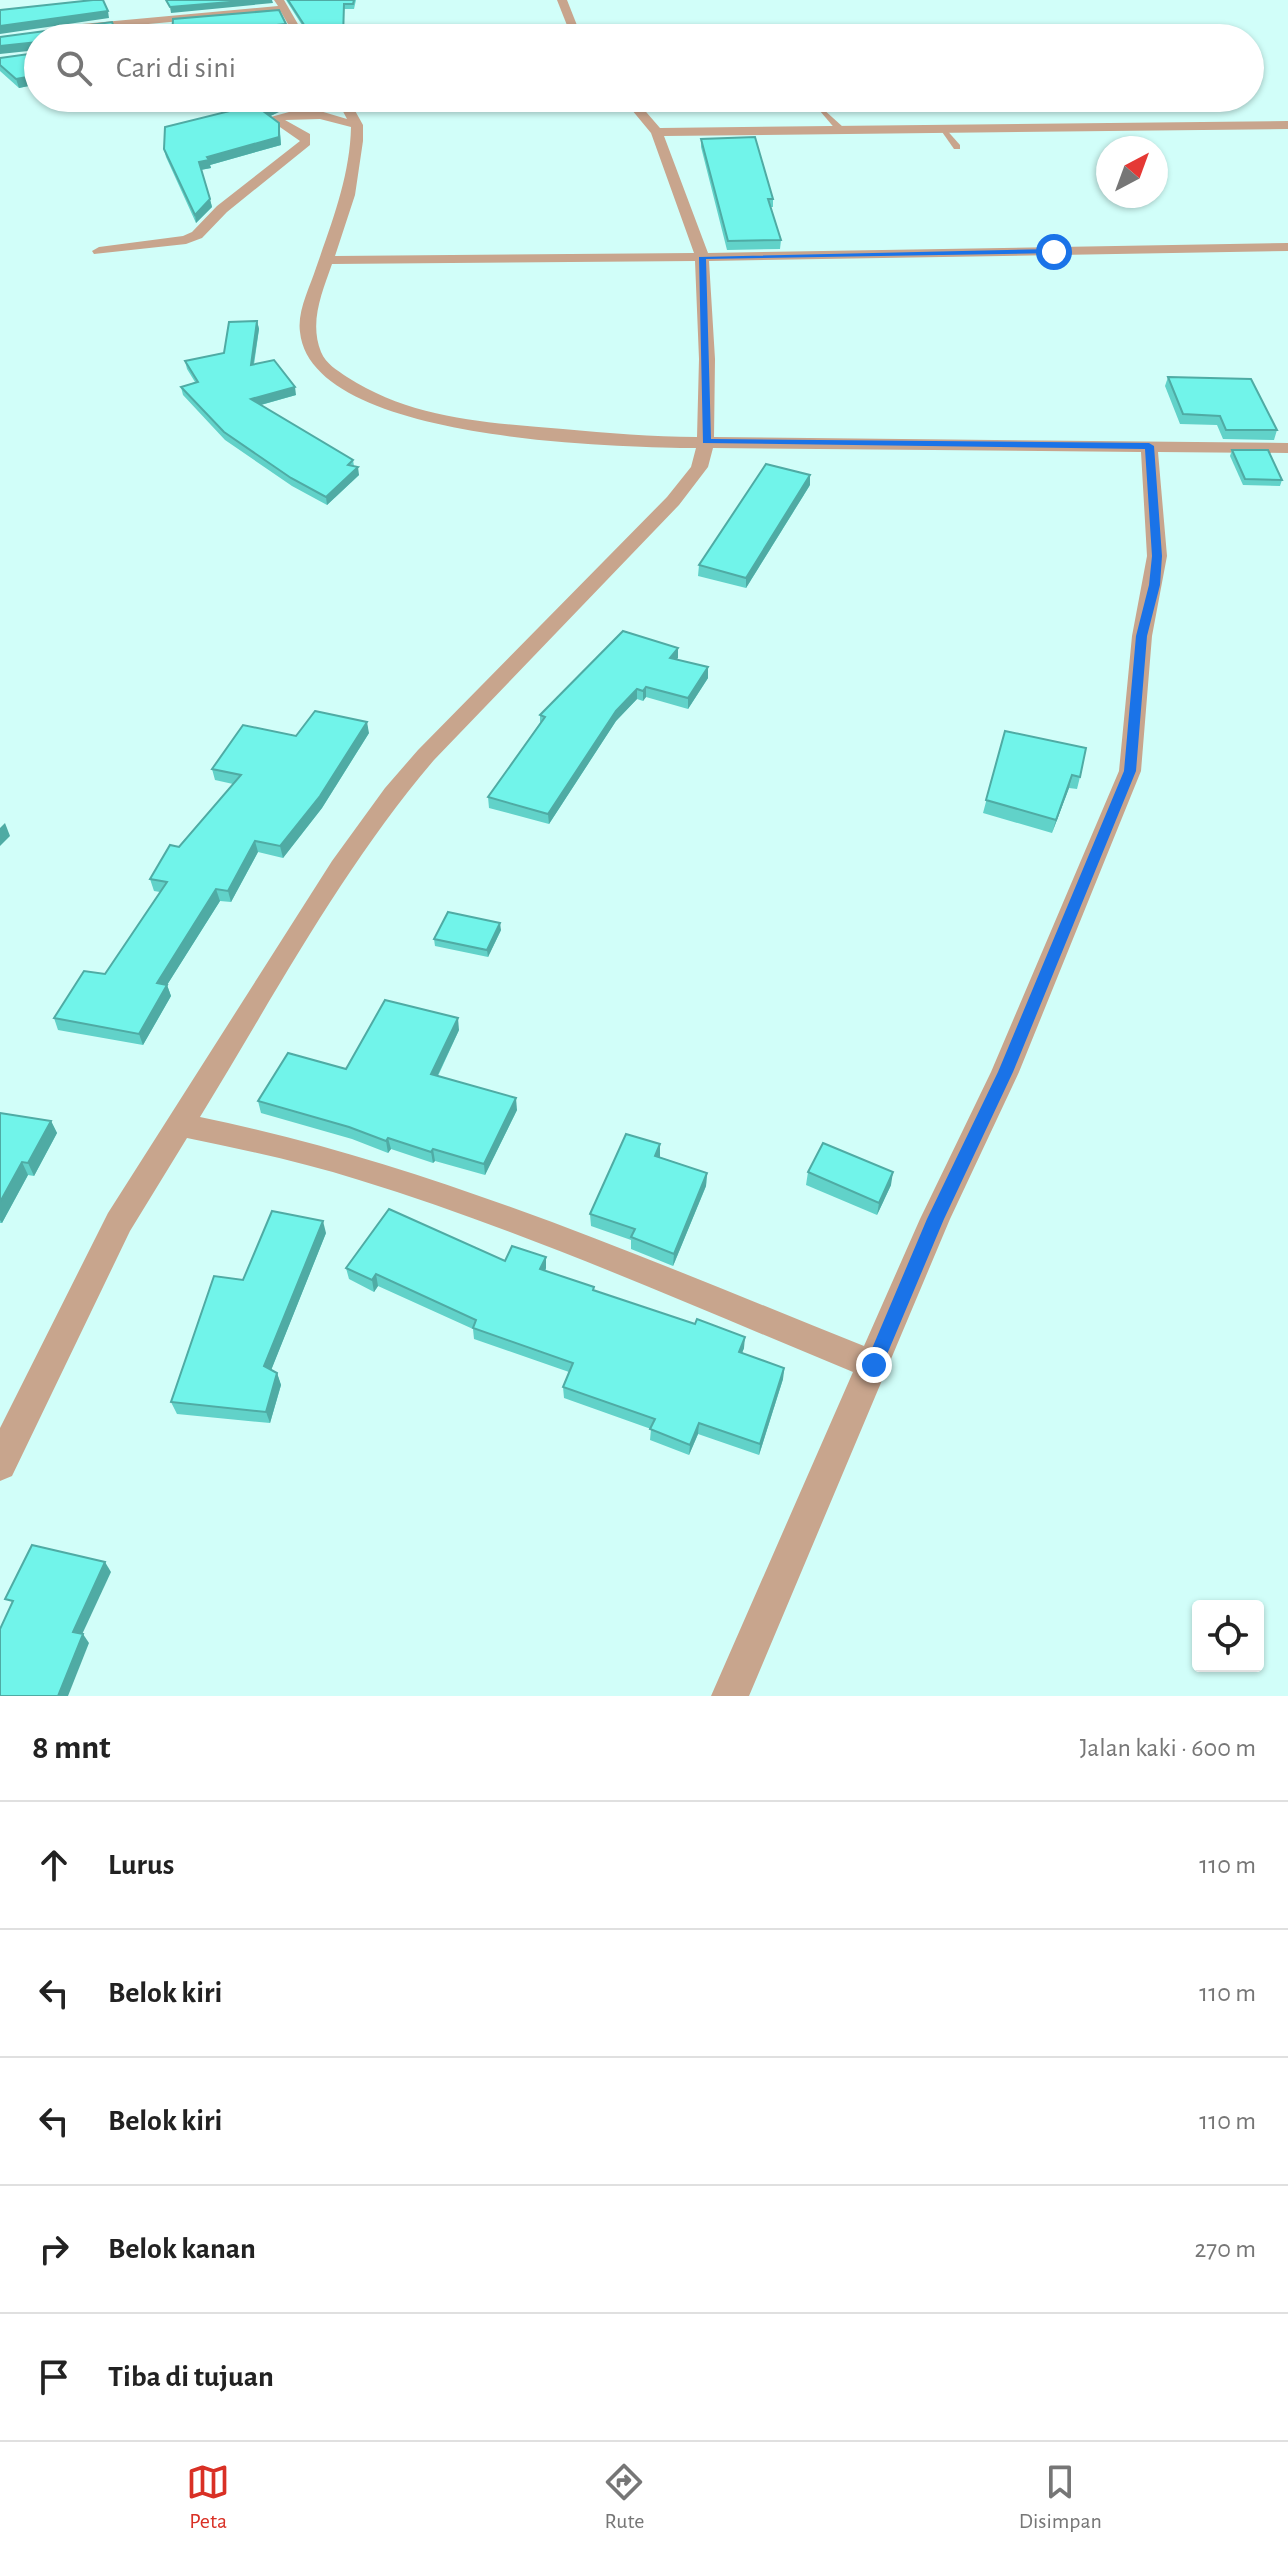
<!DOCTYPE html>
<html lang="id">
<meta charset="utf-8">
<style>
:root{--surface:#fff;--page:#f6f6f6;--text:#222;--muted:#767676;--line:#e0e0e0;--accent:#d93025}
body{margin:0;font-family:"Alegreya Sans",sans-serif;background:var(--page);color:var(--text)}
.controls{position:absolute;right:24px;bottom:24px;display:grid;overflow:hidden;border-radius:8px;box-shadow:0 2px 6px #0004}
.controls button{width:72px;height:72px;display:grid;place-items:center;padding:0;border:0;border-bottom:2px solid var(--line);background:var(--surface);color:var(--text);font:40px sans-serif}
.compass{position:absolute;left:1096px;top:136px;width:72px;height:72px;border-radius:50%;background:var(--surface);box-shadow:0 2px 6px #0004;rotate:41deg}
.stop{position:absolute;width:24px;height:24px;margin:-18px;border:6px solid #1a73e8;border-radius:50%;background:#fff}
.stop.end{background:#1a73e8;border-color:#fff;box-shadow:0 2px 8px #0008}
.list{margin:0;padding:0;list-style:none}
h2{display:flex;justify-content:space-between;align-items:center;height:104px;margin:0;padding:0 32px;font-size:34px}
h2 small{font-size:26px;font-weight:400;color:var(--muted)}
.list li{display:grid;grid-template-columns:52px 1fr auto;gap:24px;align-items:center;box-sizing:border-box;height:128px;padding:0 32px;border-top:2px solid var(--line)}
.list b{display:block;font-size:30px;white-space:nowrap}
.list em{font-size:26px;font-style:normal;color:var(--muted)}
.icon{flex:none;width:44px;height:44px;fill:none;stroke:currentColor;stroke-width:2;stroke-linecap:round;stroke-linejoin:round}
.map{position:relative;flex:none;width:1288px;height:1696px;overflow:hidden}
.search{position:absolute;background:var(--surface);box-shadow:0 2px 6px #0004;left:24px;right:24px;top:24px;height:88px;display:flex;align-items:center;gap:20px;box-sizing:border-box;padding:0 28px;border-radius:44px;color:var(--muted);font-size:30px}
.sheet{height:744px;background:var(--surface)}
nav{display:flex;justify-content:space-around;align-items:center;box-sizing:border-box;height:112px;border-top:2px solid var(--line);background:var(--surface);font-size:22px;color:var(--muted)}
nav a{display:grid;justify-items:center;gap:4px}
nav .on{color:var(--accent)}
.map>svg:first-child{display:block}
</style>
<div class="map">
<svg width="1288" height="1696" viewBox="0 0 1288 1696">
<rect width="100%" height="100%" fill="#d1fef9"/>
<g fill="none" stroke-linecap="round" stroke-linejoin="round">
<g fill="#c8a58d" fill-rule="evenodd">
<path d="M 822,108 L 843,127 L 843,131 L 837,131 L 820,111 Z"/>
<path d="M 944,127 L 960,145 L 960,149 L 954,149 L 940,129 Z"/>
</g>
<g fill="#c8a58d" fill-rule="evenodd">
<path d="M 274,0 L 284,0 L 306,38 L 296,38 L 281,12 L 82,30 L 77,27 L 82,24 L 278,6 Z"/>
<path d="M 557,0 L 567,0 L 582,38 L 572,38 Z"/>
<path d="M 285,98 L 297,98 L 301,111 L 320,111 L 347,119 L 336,98 L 348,98 L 363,125 L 363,141 L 355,195 L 335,256 L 694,253 L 651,133 L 622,98 L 634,98 L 660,128 L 1288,121 L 1288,129 L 664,136 L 708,253 L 1288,243 L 1288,251 L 709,261 L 715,359 L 714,437 L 1288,443 L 1288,453 L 1158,452 L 1167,556 L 1152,636 L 1141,771 L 1019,1072 L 950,1219 L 749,1696 L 711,1696 L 853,1372 C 690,1305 528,1232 359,1180 C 302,1162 245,1150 187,1138 L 130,1231 L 12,1476 L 0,1481 L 0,1428 L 108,1213 L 332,861 L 385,788 L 418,750 L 667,497 L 691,467 L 696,448 C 613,447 311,441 300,332 C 297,311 310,287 316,268 C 332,222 350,176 351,127 L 320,119 L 285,120 L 310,134 L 310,145 L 227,212 L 202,238 L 186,244 L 94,254 L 92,251 L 99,247 L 183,236 L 192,232 L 217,206 L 300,141 L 267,118 L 289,112 ZM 695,261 L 699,359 L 697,437 C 652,437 608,433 563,429 C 488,423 412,419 347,377 C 337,370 326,364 321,352 C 309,322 322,293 332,264 ZM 713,448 L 1141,452 L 1147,556 L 1132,636 L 1119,771 L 991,1072 L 920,1219 L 864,1346 C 646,1259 431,1164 200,1117 C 274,996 342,868 434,760 L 679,505 L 708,467 Z"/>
</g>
</g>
<g fill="#61d2c9">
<path d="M 286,0 L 356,0 L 354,9 L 344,9 L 343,38 L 172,38 L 287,29 L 259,32 L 254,35 L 305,36 L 307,33 Z"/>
<path d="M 38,54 L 38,84 L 19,88 L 0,71 L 0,58 Z"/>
<path d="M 279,112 L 270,116 L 280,131 L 281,145 L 210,165 L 211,168 L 201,170 L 212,207 L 196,223 L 166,157 L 164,149 Z"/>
<path d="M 701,139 L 773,199 L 773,207 L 770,207 L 781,240 L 780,249 L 727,250 L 701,147 Z"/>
<path d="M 257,321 L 259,329 L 254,365 L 296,395 L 261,405 L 353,460 L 354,466 L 359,475 L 327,505 L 292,486 L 225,440 L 183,395 L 181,387 L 195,382 L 187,369 L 185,361 L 224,353 Z"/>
<path d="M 1168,377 L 1277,430 L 1274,440 L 1223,439 L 1217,425 L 1180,424 L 1165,386 Z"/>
<path d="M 1232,450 L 1282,480 L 1280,486 L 1243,485 L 1230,456 Z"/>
<path d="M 810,485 L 746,588 L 698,576 L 699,565 Z"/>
<path d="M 678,648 L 677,659 L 708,678 L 688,709 L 646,697 L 643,701 L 637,699 L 616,721 L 549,824 L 489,808 L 488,797 L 540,723 L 540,715 Z"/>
<path d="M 1005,731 L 1080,777 L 1077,789 L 1069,788 L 1052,833 L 983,813 Z"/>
<path d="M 369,733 L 322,808 L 283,858 L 258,852 L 231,902 L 220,901 L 167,985 L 171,996 L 143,1045 L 58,1030 L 54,1018 L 105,974 L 160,892 L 154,891 L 150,879 L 233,784 L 215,780 L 212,769 L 296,736 Z"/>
<path d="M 501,930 L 488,957 L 435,946 L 434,939 Z"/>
<path d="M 459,1030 L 438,1076 L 517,1110 L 485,1175 L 435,1161 L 433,1163 L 391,1149 L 388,1153 L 352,1139 L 261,1113 L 258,1101 Z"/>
<path d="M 0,1113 L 51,1121 L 57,1133 L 34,1176 L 28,1175 L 2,1223 L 0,1223 Z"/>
<path d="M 660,1157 L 707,1173 L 706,1186 L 673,1266 L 631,1249 L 631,1240 L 591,1226 L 590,1214 Z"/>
<path d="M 808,1172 L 891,1185 L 877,1215 L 806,1185 Z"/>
<path d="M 326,1233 L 271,1370 L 277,1373 L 281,1385 L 270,1423 L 177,1414 L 171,1402 L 243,1280 Z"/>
<path d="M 546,1257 L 546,1268 L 545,1271 L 594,1287 L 594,1290 L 744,1348 L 742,1353 L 784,1368 L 783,1379 L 759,1455 L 698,1434 L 689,1455 L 650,1440 L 651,1429 L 564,1398 L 563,1387 L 569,1372 L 474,1339 L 473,1329 L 378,1286 L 374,1292 L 349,1279 L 346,1268 L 505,1261 Z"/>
</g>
<g fill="#4faba4">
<path d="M 254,0 L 272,0 L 273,3 L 171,13 L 170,7 Z"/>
<path d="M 108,11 L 109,18 L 0,34 L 0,26 Z"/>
<path d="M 286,24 L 287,29 L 259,32 L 252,35 L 251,35 L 252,30 L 258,27 Z"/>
<path d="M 116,33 L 118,38 L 70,38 Z"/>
<path d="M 38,42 L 38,50 L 0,54 L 0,46 Z"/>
<path d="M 38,75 L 38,84 L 19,88 L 16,79 Z"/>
<path d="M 278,99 L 279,112 L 264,119 L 263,111 Z"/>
<path d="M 279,123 L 281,145 L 210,165 L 211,168 L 200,170 L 199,162 Z"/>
<path d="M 210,199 L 212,207 L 196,223 L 195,215 Z"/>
<path d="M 257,321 L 259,329 L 252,373 L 251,365 Z"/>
<path d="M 295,387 L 296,395 L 253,407 L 251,399 Z"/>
<path d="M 358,467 L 359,475 L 327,505 L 326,497 Z"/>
<path d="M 810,475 L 810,485 L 746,588 L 746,578 Z"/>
<path d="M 678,648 L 678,658 L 670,668 L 670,658 Z"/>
<path d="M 708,667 L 708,678 L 688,709 L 688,698 Z"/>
<path d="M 646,687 L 646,697 L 643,701 L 643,691 Z"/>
<path d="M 637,689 L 637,699 L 616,721 L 549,824 L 548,814 L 616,711 Z"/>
<path d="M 367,722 L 369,733 L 322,808 L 283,858 L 280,846 Z"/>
<path d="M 1072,775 L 1069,788 L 1052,833 L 1056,820 Z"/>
<path d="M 5,823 L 10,836 L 0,846 L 0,828 Z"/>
<path d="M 255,841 L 258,852 L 231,902 L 228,891 Z"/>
<path d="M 216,889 L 220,901 L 167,985 L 171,996 L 143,1045 L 139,1034 L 157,983 Z"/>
<path d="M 500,923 L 501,930 L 488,957 L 487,950 Z"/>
<path d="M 458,1018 L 459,1030 L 433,1085 L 431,1074 Z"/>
<path d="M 516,1098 L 517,1110 L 485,1175 L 484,1164 Z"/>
<path d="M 51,1121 L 57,1133 L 34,1176 L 28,1163 Z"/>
<path d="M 388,1138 L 391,1149 L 388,1153 L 386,1141 Z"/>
<path d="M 660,1144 L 660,1157 L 655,1168 L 655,1156 Z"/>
<path d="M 433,1149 L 435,1161 L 433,1163 L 431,1152 Z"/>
<path d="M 22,1162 L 28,1175 L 2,1223 L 0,1220 L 0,1202 Z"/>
<path d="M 893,1172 L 891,1185 L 877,1215 L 879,1203 Z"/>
<path d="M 707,1173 L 706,1186 L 673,1266 L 674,1254 Z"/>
<path d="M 323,1221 L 326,1233 L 268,1378 L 264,1366 Z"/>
<path d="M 546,1257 L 546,1268 L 541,1281 L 540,1269 Z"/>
<path d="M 376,1274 L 378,1286 L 374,1292 L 372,1280 Z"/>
<path d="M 745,1337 L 744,1348 L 738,1363 L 739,1352 Z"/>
<path d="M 784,1368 L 783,1379 L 759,1455 L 760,1444 Z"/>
<path d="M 277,1373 L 281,1385 L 270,1423 L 266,1412 Z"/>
<path d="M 699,1423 L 698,1434 L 689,1455 L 690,1445 Z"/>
<path d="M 105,1562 L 111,1572 L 79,1641 L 73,1632 Z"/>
<path d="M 83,1634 L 89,1643 L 68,1696 L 58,1696 Z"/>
</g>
<g fill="#71f4ea" stroke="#4faba4" stroke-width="2">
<path d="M 93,0 L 103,0 L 108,11 L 0,26 L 0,10 Z"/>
<path d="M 166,0 L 254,0 L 170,7 Z"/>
<path d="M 288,0 L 354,0 L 353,4 L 344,4 L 343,38 L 172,38 L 173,19 L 279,10 L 286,24 L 258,27 L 252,30 L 251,35 L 305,36 L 308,31 Z"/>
<path d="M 112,22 L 116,33 L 70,38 L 38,38 L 38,42 L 0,46 L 0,37 Z"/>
<path d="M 36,53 L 38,54 L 38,75 L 16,79 L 0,65 L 0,58 Z"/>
<path d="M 278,99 L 278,104 L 263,111 L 279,123 L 279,137 L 207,157 L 209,160 L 199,162 L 210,199 L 195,215 L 164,149 L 165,127 Z"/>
<path d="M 755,137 L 773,199 L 768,199 L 781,240 L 728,241 L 701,139 Z"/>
<path d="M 257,321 L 251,365 L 274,360 L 295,387 L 251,399 L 353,460 L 348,465 L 358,467 L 326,497 L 291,478 L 224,432 L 181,387 L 198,382 L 185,361 L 224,353 L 229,322 Z"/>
<path d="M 1168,377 L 1251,379 L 1277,430 L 1226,430 L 1220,416 L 1183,414 Z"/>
<path d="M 1232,450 L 1268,450 L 1282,480 L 1245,479 Z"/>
<path d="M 766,464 L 810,475 L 746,578 L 699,565 Z"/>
<path d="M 623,631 L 678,648 L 670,658 L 708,667 L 688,698 L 646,687 L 643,691 L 637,689 L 616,711 L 548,814 L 488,797 L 545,717 L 540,715 Z"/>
<path d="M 315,711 L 367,722 L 320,796 L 280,846 L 255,841 L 228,891 L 216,889 L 157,983 L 167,985 L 139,1034 L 54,1018 L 84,971 L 105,974 L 167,882 L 150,879 L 170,845 L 179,847 L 241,775 L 212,769 L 243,725 L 296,736 Z"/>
<path d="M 1005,731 L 1086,748 L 1080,777 L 1072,775 L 1056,820 L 986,800 Z"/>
<path d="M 448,912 L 500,923 L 487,950 L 434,939 Z"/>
<path d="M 385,1000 L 458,1018 L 431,1074 L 516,1098 L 484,1164 L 433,1149 L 431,1152 L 388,1138 L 386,1141 L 349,1127 L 258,1101 L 288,1053 L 346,1069 Z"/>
<path d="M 0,1113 L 51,1121 L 28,1163 L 22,1162 L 0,1202 Z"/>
<path d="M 626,1134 L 660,1144 L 655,1156 L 707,1173 L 674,1254 L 631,1237 L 635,1229 L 590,1214 Z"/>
<path d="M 823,1143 L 893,1172 L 879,1203 L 808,1172 Z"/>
<path d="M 389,1209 L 505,1261 L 512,1246 L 546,1257 L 540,1269 L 594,1287 L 593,1290 L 695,1324 L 697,1319 L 745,1337 L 739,1352 L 784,1368 L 760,1444 L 699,1423 L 690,1445 L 650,1429 L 655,1419 L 563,1387 L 573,1363 L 473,1328 L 476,1320 L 376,1274 L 372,1280 L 346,1268 Z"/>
<path d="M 272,1211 L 323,1221 L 264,1366 L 277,1373 L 266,1412 L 171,1402 L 214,1276 L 243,1280 Z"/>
<path d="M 32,1545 L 105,1562 L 73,1632 L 83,1634 L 58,1696 L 0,1696 L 0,1629 L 13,1601 L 5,1599 Z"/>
</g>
<path fill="#1a73e8" d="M 1054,249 L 1057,253 L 706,259 L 711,439 L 1149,443 L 1154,446 L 1162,556 L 1160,585 L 1147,636 L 1136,771 L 1013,1072 L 944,1219 L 880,1371 L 874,1373 L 868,1371 L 865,1365 L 927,1219 L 998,1072 L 1124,771 L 1136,636 L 1149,585 L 1152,556 L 1145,449 L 703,443 L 699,257 Z"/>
</svg>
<div class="controls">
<button><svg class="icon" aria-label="locate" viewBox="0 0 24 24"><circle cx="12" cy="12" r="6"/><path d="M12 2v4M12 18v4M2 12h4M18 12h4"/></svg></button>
</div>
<svg class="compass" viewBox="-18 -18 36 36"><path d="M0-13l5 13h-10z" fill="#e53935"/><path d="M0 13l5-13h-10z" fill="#767676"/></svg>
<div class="stop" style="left:1054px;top:252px"></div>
<div class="stop end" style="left:874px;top:1365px"></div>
<div class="search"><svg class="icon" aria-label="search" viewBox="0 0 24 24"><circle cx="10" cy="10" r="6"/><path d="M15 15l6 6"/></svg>Cari di sini</div>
</div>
<section class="sheet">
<h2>8 mnt<small>Jalan kaki · 600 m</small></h2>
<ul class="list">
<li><svg class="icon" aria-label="ahead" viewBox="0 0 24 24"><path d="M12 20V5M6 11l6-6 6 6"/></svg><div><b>Lurus</b></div><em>110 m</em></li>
<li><svg class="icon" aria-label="left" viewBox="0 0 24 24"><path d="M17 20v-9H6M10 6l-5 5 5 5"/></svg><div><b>Belok kiri</b></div><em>110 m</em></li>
<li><svg class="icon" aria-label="left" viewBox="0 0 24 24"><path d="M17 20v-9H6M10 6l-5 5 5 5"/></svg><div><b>Belok kiri</b></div><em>110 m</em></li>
<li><svg class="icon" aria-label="right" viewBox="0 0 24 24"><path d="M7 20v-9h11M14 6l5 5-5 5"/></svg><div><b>Belok kanan</b></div><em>270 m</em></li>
<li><svg class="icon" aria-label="arrive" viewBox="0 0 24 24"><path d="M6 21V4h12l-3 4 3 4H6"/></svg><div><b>Tiba di tujuan</b></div></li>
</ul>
</section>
<nav>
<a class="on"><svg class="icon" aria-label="map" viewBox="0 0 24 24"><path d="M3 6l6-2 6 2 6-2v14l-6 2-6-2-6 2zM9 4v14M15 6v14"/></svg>Peta</a>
<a><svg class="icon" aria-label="directions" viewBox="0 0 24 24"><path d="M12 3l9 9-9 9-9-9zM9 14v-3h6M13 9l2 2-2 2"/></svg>Rute</a>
<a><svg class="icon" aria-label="saved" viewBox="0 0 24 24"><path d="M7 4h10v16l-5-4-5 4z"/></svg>Disimpan</a>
</nav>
